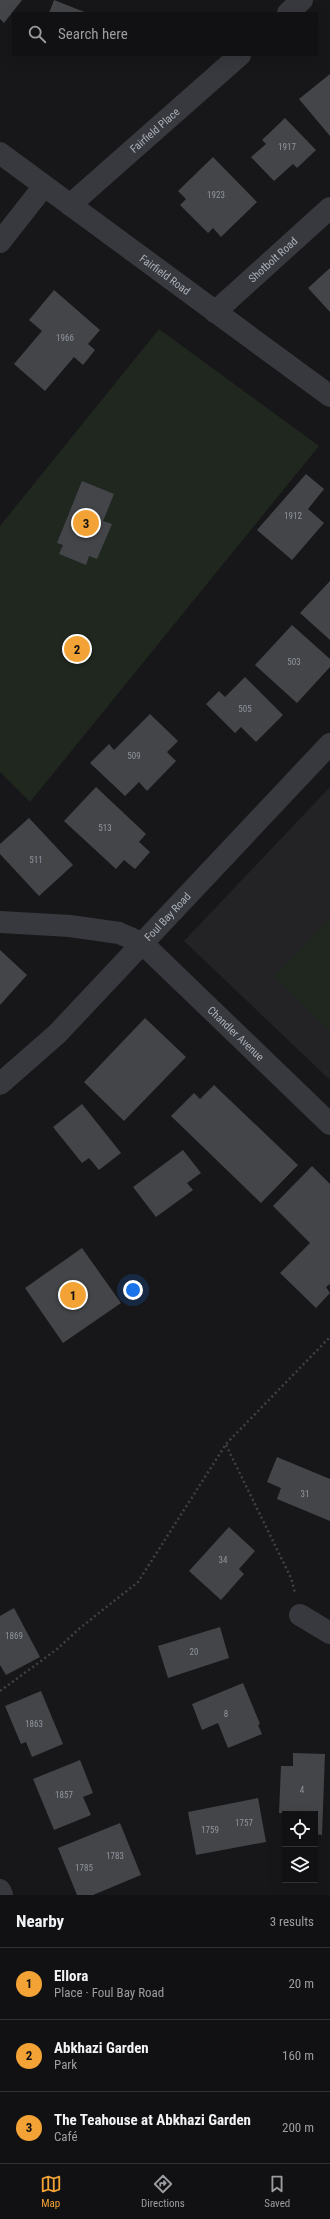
<!DOCTYPE html>
<meta charset="utf-8">
<style>
:root{--surface:#111113;--page:#1e1f21;--text:#f1f3f6;--muted:#9c9da0;--line:#303133;--accent:#f3a335}
body{margin:0;font-family:"Roboto Condensed",sans-serif;background:var(--page);color:var(--text)}
.controls{position:absolute;right:12px;bottom:12px;display:grid;overflow:hidden;border-radius:0px;box-shadow:0 4px 16px #0002}
.controls button{width:36px;height:36px;display:grid;place-items:center;padding:0;border:0;border-bottom:1px solid var(--line);background:var(--surface);color:var(--text);font:20px sans-serif}
.you{position:absolute;left:133px;top:1290px;width:14px;height:14px;margin:-10px;border:3px solid #fff;border-radius:50%;background:#1a73e8;box-shadow:0 0 0 6px #1a73e833}
.badge{display:grid;place-items:center;width:26px;height:26px;border-radius:50%;background:var(--accent);color:#111;font-size:13px;font-weight:700}
.pin{position:absolute;translate:-50% -50%;border:2px solid #fff;box-shadow:0 1px 4px #0006}
.list{margin:0;padding:0;list-style:none}
h2{display:flex;justify-content:space-between;align-items:center;height:52px;margin:0;padding:0 16px;font-size:17px}
h2 small{font-size:13px;font-weight:400;color:var(--muted)}
.list li{display:grid;grid-template-columns:26px 1fr auto;gap:12px;align-items:center;box-sizing:border-box;height:72px;padding:0 16px;border-top:1px solid var(--line)}
.list b{display:block;font-size:15px;white-space:nowrap}
.list p{margin:0;font-size:13px;white-space:nowrap;color:var(--muted)}
.list em{font-size:13px;font-style:normal;color:var(--muted)}
.icon{flex:none;width:22px;height:22px;fill:none;stroke:currentColor;stroke-width:2;stroke-linecap:round;stroke-linejoin:round}
.map{position:relative;flex:none;width:330px;height:1895px;overflow:hidden}
.search{position:absolute;background:var(--surface);box-shadow:0 4px 16px #0002;left:12px;right:12px;top:12px;height:44px;display:flex;align-items:center;gap:10px;box-sizing:border-box;padding:0 14px;border-radius:0px;color:var(--muted);font-size:15px}
.sheet{height:268px;background:var(--surface)}
nav{display:flex;justify-content:space-around;align-items:center;box-sizing:border-box;height:56px;border-top:1px solid var(--line);background:var(--surface);font-size:11px;color:var(--muted)}
nav a{display:grid;justify-items:center;gap:2px}
nav .on{color:var(--accent)}
.map>svg:first-child{display:block}
</style>
<div class="map">
<svg width="330" height="1895" viewBox="0 0 330 1895">
<rect width="100%" height="100%" fill="#171719"/>
<path fill="#232326" d="M 330,787 L 330,1080 L 184,941 Z"/>
<g fill="#1f271f">
<path d="M 159,329 L 319,446 L 30,802 L 0,772 L 0,526 Z"/>
<path d="M 330,918 L 330,1031 L 274,977 Z"/>
</g>
<g fill="#434549">
<path d="M 0,0 L 22,0 L 4,23 L 0,19 Z"/>
<path d="M 54,0 L 87,13 L 49,13 Z"/>
<path d="M 330,74 L 330,136 L 299,99 Z"/>
<path d="M 285,118 L 316,150 L 297,168 L 293,164 L 274,181 L 251,157 L 266,144 L 262,140 Z"/>
<path d="M 213,157 L 257,202 L 221,237 L 213,228 L 208,233 L 180,205 L 186,199 L 178,191 Z"/>
<path d="M 330,268 L 330,312 L 308,288 Z"/>
<path d="M 54,290 L 100,330 L 88,344 L 95,350 L 83,365 L 74,357 L 45,391 L 14,364 L 42,331 L 29,320 Z"/>
<path d="M 306,474 L 324,489 L 308,509 L 324,523 L 292,560 L 257,530 Z"/>
<path d="M 82,481 L 114,494 L 103,521 L 112,524 L 97,559 L 89,556 L 86,565 L 59,554 L 63,545 L 57,543 Z"/>
<path d="M 330,581 L 330,640 L 300,613 Z"/>
<path d="M 292,625 L 330,659 L 330,667 L 297,703 L 255,665 Z"/>
<path d="M 245,677 L 283,715 L 256,742 L 241,727 L 235,733 L 206,704 L 219,691 L 225,697 Z"/>
<path d="M 150,714 L 178,741 L 167,752 L 176,761 L 147,791 L 139,782 L 125,796 L 90,763 L 109,744 L 114,750 Z"/>
<path d="M 96,787 L 146,834 L 139,842 L 150,852 L 135,869 L 124,860 L 116,869 L 64,821 Z"/>
<path d="M 29,818 L 73,865 L 39,896 L 0,854 L 0,844 Z"/>
<path d="M 0,950 L 27,975 L 0,1005 Z"/>
<path d="M 145,1018 L 186,1057 L 124,1121 L 84,1082 Z"/>
<path d="M 214,1085 L 298,1165 L 261,1203 L 171,1116 L 194,1093 L 200,1099 Z"/>
<path d="M 82,1104 L 121,1153 L 99,1170 L 89,1158 L 82,1163 L 53,1127 Z"/>
<path d="M 183,1150 L 201,1173 L 187,1183 L 193,1190 L 156,1217 L 133,1187 Z"/>
<path d="M 312,1166 L 330,1184 L 330,1284 L 326,1287 L 330,1293 L 316,1308 L 280,1273 L 310,1243 L 273,1206 Z"/>
<path d="M 82,1248 L 121,1303 L 63,1343 L 25,1288 Z"/>
<path d="M 277,1457 L 330,1479 L 330,1521 L 277,1499 L 281,1488 L 267,1482 Z"/>
<path d="M 229,1527 L 255,1551 L 239,1569 L 244,1574 L 221,1600 L 189,1571 Z"/>
<path d="M 14,1608 L 40,1657 L 6,1675 L 0,1665 L 0,1616 Z"/>
<path d="M 220,1627 L 229,1658 L 168,1678 L 158,1646 Z"/>
<path d="M 243,1683 L 260,1724 L 258,1725 L 262,1734 L 228,1748 L 218,1723 L 202,1730 L 192,1704 Z"/>
<path d="M 41,1691 L 63,1744 L 32,1757 L 26,1742 L 21,1744 L 5,1706 Z"/>
<path d="M 293,1753 L 325,1754 L 322,1835 L 315,1834 L 315,1814 L 279,1813 L 281,1766 L 293,1766 Z"/>
<path d="M 80,1760 L 93,1793 L 83,1797 L 91,1815 L 54,1830 L 33,1779 Z"/>
<path d="M 258,1798 L 266,1842 L 196,1855 L 188,1812 Z"/>
<path d="M 120,1823 L 141,1875 L 93,1895 L 77,1895 L 58,1848 Z"/>
</g>
<g fill="none" stroke-linecap="round" stroke-linejoin="round">
<g stroke="#3e4145" stroke-width="2.5" stroke-dasharray="2 3" stroke-linecap="butt">
<path d="M 226,1445 L 291,1578 L 295,1593"/>
<path d="M 0,1691 L 56,1650 L 80,1628 L 138,1582 L 226,1444 L 330,1337"/>
</g>
<g stroke="#38393e" stroke-width="22">
<path d="M 288,13 L 302,0"/>
<path id="s1" d="M 0,153 L 330,396"/>
<path id="s2" d="M 70,205 L 240,55"/>
<path d="M 0,242 L 44,186"/>
<path id="s3" d="M 215,312 L 330,208"/>
<path id="s4" d="M 0,922 L 70,926 L 119,933 L 142,943 L 330,1124"/>
<path id="s5" d="M 0,1084 L 57,1034 L 330,744"/>
<path d="M 300,1615 L 330,1633"/>
<path d="M 0,1890 L 2,1895"/>
</g>
</g>
<g text-anchor="middle" stroke-width="3" stroke-linejoin="round" paint-order="stroke">
<g font-size="9" fill="#90949d">
<text x="287" y="150">1917</text>
<text x="216" y="198">1923</text>
<text x="65" y="341">1966</text>
<text x="293" y="519">1912</text>
<text x="294" y="665">503</text>
<text x="245" y="712">505</text>
<text x="134" y="759">509</text>
<text x="105" y="831">513</text>
<text x="36" y="863">511</text>
<text x="305" y="1497">31</text>
<text x="223" y="1563">34</text>
<text x="14" y="1639">1869</text>
<text x="194" y="1655">20</text>
<text x="226" y="1717">8</text>
<text x="34" y="1727">1863</text>
<text x="302" y="1793">4</text>
<text x="64" y="1798">1857</text>
<text x="244" y="1826">1757</text>
<text x="210" y="1833">1759</text>
<text x="115" y="1859">1783</text>
<text x="84" y="1871">1785</text>
</g>
<g font-size="11" fill="#a9afb9" stroke="#121214">
<text dy="4" stroke="none"><textPath href="#s2" startOffset="113">Fairfield Place</textPath></text>
<text dy="4" stroke="none"><textPath href="#s3" startOffset="78">Shotbolt Road</textPath></text>
<text dy="4" stroke="none"><textPath href="#s1" startOffset="205">Fairfield Road</textPath></text>
<text dy="4" stroke="none"><textPath href="#s5" startOffset="237">Foul Bay Road</textPath></text>
<text dy="4" stroke="none"><textPath href="#s4" startOffset="275">Chandler Avenue</textPath></text>
</g>
</g>
</svg>
<div class="controls">
<button><svg class="icon" aria-label="locate" viewBox="0 0 24 24"><circle cx="12" cy="12" r="6"/><path d="M12 2v4M12 18v4M2 12h4M18 12h4"/></svg></button>
<button><svg class="icon" aria-label="layers" viewBox="0 0 24 24"><path d="M12 4l9 5-9 5-9-5zM3 14l9 5 9-5"/></svg></button>
</div>
<div class="you"></div>
<div class="pin badge" style="left:73px;top:1295px">1</div>
<div class="pin badge" style="left:77px;top:649px">2</div>
<div class="pin badge" style="left:86px;top:523px">3</div>
<div class="search"><svg class="icon" aria-label="search" viewBox="0 0 24 24"><circle cx="10" cy="10" r="6"/><path d="M15 15l6 6"/></svg>Search here</div>
</div>
<section class="sheet">
<h2>Nearby<small>3 results</small></h2>
<ul class="list">
<li><span class="badge">1</span><div><b>Ellora</b><p>Place · Foul Bay Road</p></div><em>20 m</em></li>
<li><span class="badge">2</span><div><b>Abkhazi Garden</b><p>Park</p></div><em>160 m</em></li>
<li><span class="badge">3</span><div><b>The Teahouse at Abkhazi Garden</b><p>Café</p></div><em>200 m</em></li>
</ul>
</section>
<nav>
<a class="on"><svg class="icon" aria-label="map" viewBox="0 0 24 24"><path d="M3 6l6-2 6 2 6-2v14l-6 2-6-2-6 2zM9 4v14M15 6v14"/></svg>Map</a>
<a><svg class="icon" aria-label="directions" viewBox="0 0 24 24"><path d="M12 3l9 9-9 9-9-9zM9 14v-3h6M13 9l2 2-2 2"/></svg>Directions</a>
<a><svg class="icon" aria-label="saved" viewBox="0 0 24 24"><path d="M7 4h10v16l-5-4-5 4z"/></svg>Saved</a>
</nav>
